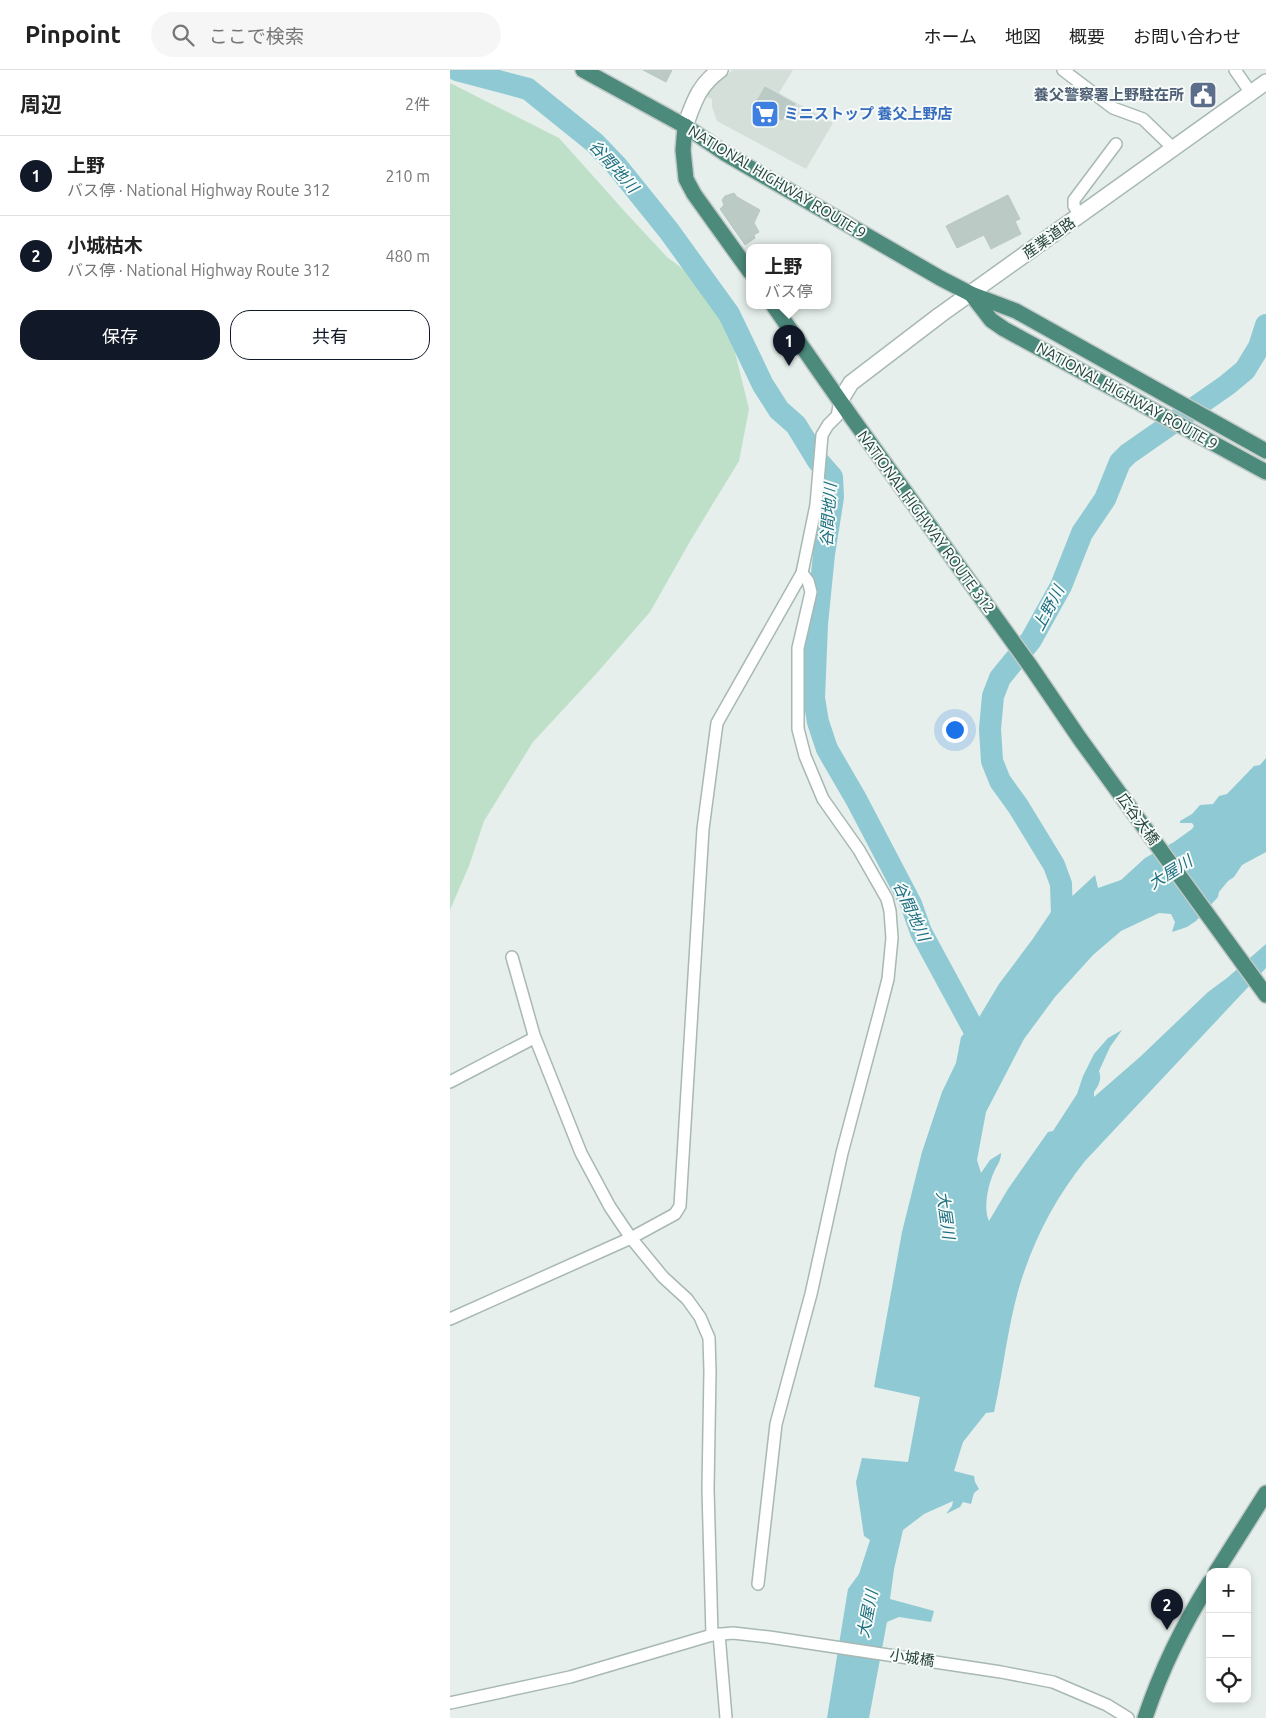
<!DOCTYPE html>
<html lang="ja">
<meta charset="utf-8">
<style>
:root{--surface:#fff;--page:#f6f6f6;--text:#222;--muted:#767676;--line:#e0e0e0;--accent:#111827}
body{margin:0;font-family:Ubuntu,"Noto Sans JP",sans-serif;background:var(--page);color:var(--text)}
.controls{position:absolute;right:15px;bottom:15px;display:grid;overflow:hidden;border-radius:10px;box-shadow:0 2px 8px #0003}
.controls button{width:45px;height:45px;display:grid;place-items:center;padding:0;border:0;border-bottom:1px solid var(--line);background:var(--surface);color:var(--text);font:25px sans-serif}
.you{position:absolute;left:504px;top:659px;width:18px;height:18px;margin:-12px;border:4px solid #fff;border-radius:50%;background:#1a73e8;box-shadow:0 0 0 8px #1a73e833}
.badge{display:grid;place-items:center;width:32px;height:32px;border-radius:50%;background:var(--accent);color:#fff;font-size:16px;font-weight:700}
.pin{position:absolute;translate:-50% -41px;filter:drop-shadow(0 1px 2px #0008)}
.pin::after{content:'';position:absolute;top:26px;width:18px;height:15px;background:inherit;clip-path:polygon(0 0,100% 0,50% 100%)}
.popup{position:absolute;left:296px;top:174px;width:85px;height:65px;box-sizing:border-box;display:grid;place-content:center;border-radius:10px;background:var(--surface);filter:drop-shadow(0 1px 4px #0005);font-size:16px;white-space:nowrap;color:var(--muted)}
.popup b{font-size:19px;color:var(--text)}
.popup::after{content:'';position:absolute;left:50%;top:100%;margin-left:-10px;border:10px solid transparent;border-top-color:var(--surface)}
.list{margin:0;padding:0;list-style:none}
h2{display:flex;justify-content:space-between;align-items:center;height:65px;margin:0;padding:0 20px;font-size:21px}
h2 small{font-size:16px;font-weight:400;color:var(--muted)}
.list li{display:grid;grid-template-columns:32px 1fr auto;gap:15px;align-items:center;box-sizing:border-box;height:80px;padding:0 20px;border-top:1px solid var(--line)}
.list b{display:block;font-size:19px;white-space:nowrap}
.list p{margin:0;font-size:16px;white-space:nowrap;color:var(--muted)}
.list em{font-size:16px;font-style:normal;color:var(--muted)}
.actions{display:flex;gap:10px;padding:15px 20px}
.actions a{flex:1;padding:11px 0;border:1px solid var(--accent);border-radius:20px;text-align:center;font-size:18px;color:var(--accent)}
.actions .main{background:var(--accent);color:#fff}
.icon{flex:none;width:28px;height:28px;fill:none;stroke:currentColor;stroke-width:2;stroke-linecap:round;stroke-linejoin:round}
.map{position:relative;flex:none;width:816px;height:1648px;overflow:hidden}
header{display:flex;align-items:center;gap:30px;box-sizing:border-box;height:70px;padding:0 25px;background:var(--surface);border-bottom:1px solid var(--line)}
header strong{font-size:24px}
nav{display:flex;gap:28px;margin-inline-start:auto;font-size:18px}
.search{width:350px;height:45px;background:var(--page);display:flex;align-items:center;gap:12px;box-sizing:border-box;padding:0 18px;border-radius:28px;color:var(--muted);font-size:19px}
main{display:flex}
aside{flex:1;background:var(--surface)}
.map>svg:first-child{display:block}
</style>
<header>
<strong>Pinpoint</strong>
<div class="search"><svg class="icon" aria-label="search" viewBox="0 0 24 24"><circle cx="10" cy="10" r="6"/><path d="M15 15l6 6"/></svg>ここで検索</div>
<nav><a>ホーム</a><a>地図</a><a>概要</a><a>お問い合わせ</a></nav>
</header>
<main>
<aside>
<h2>周辺<small>2件</small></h2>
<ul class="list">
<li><span class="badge">1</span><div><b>上野</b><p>バス停 · National Highway Route 312</p></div><em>210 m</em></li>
<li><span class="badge">2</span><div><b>小城枯木</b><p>バス停 · National Highway Route 312</p></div><em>480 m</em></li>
</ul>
<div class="actions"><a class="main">保存</a><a>共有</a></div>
</aside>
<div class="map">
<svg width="816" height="1648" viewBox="0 0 816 1648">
<rect width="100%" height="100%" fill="#e6efeb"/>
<path fill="#d4dfda" d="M 283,0 L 343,0 L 329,23 L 383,53 L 356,99 L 267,51 L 262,37 L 262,29 L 257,27 L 260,18 L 265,13 Z"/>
<path fill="#bfe0c8" d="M 0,13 L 109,68 L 177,144 L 217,187 L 254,215 L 280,262 L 299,339 L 289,391 L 242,468 L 200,542 L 146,604 L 83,672 L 34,751 L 19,796 L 0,840 Z"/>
<path fill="#8ec9d4" d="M 816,688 L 816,782 L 792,795 L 784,807 L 778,811 L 769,822 L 768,827 L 746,851 L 737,857 L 722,862 L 725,852 L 721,844 L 709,843 L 671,861 L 643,885 L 605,927 L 574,969 L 536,1042 L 527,1090 L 531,1103 L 540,1090 L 551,1083 C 551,1091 547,1095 544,1102 C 538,1115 533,1138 539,1151 L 558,1119 L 598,1062 L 603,1061 L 627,1024 L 633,1006 L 644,984 L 658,968 L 672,960 L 660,977 L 649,1001 C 652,1009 649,1015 644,1022 L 644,1027 L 691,986 L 758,922 L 777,908 L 816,874 L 816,898 L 635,1091 C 607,1126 586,1165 572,1208 C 558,1251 554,1298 544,1342 L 536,1343 L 513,1372 L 504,1401 L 524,1406 L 525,1412 L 529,1419 L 524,1423 L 521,1434 L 513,1432 L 510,1437 L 496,1444 L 502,1436 L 503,1431 L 474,1444 L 453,1460 L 444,1499 L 440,1529 L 484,1541 L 481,1552 L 449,1547 L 437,1552 L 419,1648 L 377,1648 L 398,1519 L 409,1504 L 420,1470 L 414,1466 L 406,1412 L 412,1388 L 458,1392 L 470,1327 L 424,1317 L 452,1162 L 472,1082 L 492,1022 L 506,993 L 511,967 L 528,949 L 549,914 L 582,870 L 605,836 L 610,813 L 616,832 L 645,805 L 648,818 L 671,810 L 695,788 L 724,772 L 742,759 L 744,756 L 742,753 L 730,753 L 730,751 L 742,744 L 750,735 L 763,734 L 769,726 L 777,724 L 804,696 L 810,695 Z"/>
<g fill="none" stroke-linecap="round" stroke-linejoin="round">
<g stroke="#8ec9d4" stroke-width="22">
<path d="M 7,0 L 78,19 L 145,73 L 166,95 L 219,161 L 279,244 L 313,315 L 329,340 L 346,355 L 368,391 L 382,407 L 383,427 L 374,484 L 367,554 L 364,628 L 368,652 L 377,679 L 406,729 L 461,834 L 471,862 L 523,958 L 533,982"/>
<path d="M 612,845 L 611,814 L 604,795 L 568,736 L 550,711 L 542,691 L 540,659 L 543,626 L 550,608 L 581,570 L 611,516 L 632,463 L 655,429 L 670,392 L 678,384 L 777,315 L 795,300 L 809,277 L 816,255"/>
</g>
</g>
<g fill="#bbcac4" stroke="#b8c9c2">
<path d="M 193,0 L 222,0 L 216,12 Z"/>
<path d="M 315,17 L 345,34 L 339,44 L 337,43 L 332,50 L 305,34 Z"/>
<path d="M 284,123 L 287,127 L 310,140 L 304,153 L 309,162 L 304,165 L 305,168 L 295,175 L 270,139 L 274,135 L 272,130 L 275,126 Z"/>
<path d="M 558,125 L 570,149 L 565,151 L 571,164 L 541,179 L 534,165 L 507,178 L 496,156 Z"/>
</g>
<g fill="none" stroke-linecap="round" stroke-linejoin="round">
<defs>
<g id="minor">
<path d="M 613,0 L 663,38 L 693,49 L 724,79"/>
<path d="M 785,0 L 801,23"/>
<path d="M 630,146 L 624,136 L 624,130 L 666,74"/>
<path d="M 62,887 L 84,965 L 131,1083 L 160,1137 L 181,1168 L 213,1207 L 237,1229 L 250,1247 L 259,1268 L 260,1301 L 258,1419 L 262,1565"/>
<path d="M 0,1012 L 84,968"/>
<path d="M 0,1249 L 181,1168 L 225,1144 L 230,1136 L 253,759 L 267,653 L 352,503 L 366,435 L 372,365 L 378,355 L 387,346 L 390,331"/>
<path d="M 308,1514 L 326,1354 L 361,1224 L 392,1083 L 429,944 L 438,909 L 442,868 L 440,841 L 437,829 L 409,780 L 373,729 L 355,686 L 348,659 L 348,578 L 361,522 L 358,511 L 352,503"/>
<path d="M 269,1564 L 276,1648"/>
<path d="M 0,1633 L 120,1607 L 262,1565 L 283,1563 L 319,1567 L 551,1602 L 603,1612 L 657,1635 L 678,1648"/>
</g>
<g id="tertiary">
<path d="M 235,56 C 244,32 248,16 270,0"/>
<path d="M 390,331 L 401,313 L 490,245 L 816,12"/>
</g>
<g id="trunk">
<path d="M 133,0 L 235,56 L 276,84 L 490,208 L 521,224 L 566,241 L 816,381"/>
<path d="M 235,56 L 233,80 L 236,109 L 244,124 L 300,202"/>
<path d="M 521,224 L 541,250 L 554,259 L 816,402"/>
<path d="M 323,235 L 402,348 L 581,597 L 630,669 L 816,925"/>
<path d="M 766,1502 L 816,1423"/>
<path d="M 695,1648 C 711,1600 733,1555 760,1512"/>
</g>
</defs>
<use href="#minor" stroke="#a8b8b2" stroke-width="14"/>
<use href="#tertiary" stroke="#a8b8b2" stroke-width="18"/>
<use href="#trunk" stroke="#c2cac8" stroke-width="18"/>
<use href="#minor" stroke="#fff" stroke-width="11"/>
<use href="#tertiary" stroke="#fff" stroke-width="15"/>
<use href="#trunk" stroke="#4c8a7c" stroke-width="15"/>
</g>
<defs>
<symbol id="civic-square" viewBox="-11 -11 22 22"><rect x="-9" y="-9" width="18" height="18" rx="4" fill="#5c6f8a" stroke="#f7fbf9"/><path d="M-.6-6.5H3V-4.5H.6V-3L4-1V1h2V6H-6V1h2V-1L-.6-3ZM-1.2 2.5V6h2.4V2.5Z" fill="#fff"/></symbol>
<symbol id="supermarket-square" viewBox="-11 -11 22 22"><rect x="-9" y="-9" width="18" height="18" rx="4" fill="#3f7fe0" stroke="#f7fbf9"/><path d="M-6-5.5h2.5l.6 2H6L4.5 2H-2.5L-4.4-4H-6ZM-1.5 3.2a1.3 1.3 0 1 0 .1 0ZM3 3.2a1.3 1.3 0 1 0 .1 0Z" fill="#fff"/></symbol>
</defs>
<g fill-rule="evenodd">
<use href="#civic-square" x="737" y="9" width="32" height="32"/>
<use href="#supermarket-square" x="299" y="28" width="32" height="32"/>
</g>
<g text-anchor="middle" stroke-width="4" stroke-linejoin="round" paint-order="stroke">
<g font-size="15" font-weight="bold" fill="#4e5e75" stroke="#f7fbf9" text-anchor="end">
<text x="734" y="30">養父警察署上野駐在所</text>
</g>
<g font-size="15" font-weight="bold" fill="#366cbe" stroke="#f7fbf9" text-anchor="start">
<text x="334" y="49">ミニストップ 養父上野店</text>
</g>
<g font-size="15" fill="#24423a" stroke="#f7fbf9">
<text transform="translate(327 112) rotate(31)" y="5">NATIONAL HIGHWAY ROUTE 9</text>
<text transform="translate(599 168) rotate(-35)" y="5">産業道路</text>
<text transform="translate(677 326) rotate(29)" y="5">NATIONAL HIGHWAY ROUTE 9</text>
<text transform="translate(476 452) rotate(54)" y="5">NATIONAL HIGHWAY ROUTE 312</text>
<text transform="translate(688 749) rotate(54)" y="5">広谷大橋</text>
<text transform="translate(462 1588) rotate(9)" y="5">小城橋</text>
</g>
<g font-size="16" font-style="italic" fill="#1c6f80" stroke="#f7fbf9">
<text transform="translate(164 96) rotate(48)" y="6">谷間地川</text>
<text transform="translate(378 445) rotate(-86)" y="6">谷間地川</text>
<text transform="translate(598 538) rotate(-62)" y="6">上野川</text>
<text transform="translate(720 802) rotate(-32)" y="6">大屋川</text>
<text transform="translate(462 841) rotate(65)" y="6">谷間地川</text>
<text transform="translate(496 1145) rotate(82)" y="6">大屋川</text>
<text transform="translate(417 1544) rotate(-79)" y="6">大屋川</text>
</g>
</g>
</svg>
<div class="controls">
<button>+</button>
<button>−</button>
<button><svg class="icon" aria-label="locate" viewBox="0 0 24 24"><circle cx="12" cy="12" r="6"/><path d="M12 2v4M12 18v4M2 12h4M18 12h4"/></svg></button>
</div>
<div class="you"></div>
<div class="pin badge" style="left:339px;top:296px">1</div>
<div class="popup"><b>上野</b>バス停</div>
<div class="pin badge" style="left:717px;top:1560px">2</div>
</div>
</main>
